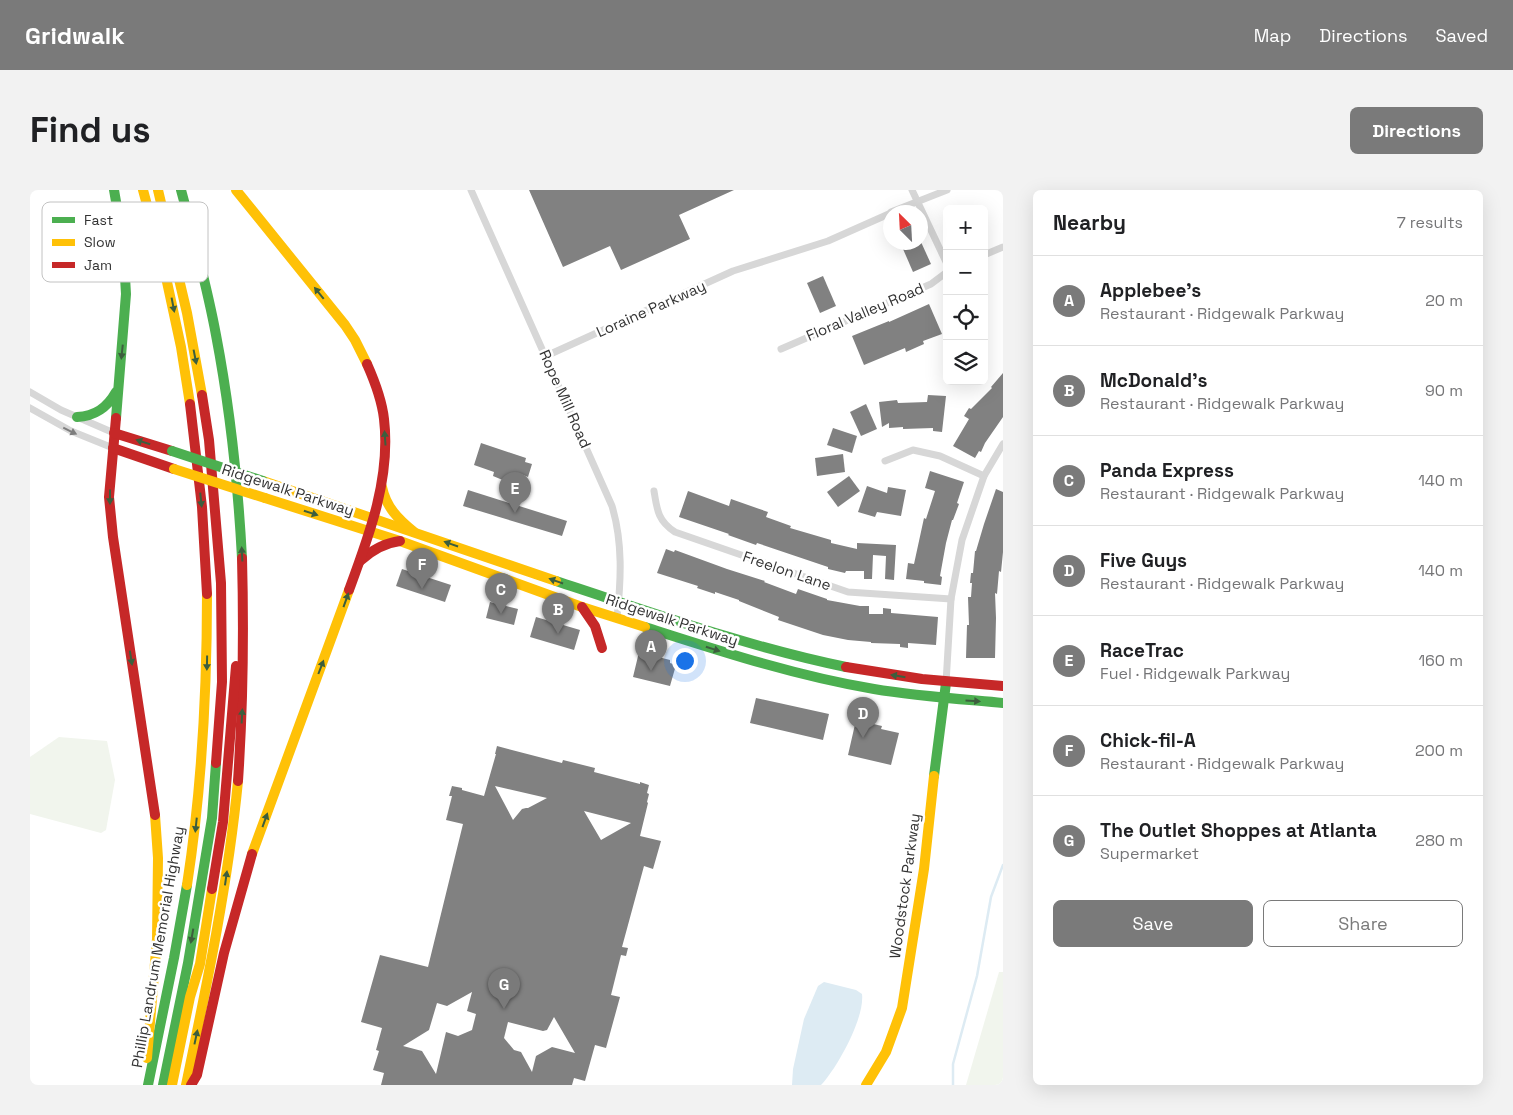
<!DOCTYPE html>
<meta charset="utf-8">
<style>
:root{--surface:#fff;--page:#f2f2f2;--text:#202124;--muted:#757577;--line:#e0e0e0;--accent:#7a7a7a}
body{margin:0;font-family:"Space Grotesk",sans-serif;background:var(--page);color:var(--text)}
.controls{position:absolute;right:15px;top:15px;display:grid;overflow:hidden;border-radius:8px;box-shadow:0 5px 20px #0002}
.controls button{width:45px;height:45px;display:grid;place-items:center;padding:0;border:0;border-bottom:1px solid var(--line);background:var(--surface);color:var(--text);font:25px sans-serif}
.compass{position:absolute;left:853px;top:15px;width:45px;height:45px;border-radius:50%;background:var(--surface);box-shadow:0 5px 20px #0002;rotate:336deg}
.you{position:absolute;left:654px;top:470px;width:18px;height:18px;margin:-12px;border:4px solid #fff;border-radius:50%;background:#1a73e8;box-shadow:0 0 0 8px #1a73e833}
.badge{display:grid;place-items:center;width:32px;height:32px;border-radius:50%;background:var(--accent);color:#fff;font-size:16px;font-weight:700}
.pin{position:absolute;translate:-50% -41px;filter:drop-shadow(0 1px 2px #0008)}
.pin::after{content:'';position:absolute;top:26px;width:18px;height:15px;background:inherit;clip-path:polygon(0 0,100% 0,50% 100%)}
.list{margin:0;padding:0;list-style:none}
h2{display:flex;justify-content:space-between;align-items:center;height:65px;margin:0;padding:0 20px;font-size:21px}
h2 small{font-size:16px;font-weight:400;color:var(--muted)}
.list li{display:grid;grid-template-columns:32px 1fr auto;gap:15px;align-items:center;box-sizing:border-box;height:90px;padding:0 20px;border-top:1px solid var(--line)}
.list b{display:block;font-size:19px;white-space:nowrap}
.list p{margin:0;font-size:16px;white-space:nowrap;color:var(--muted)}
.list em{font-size:16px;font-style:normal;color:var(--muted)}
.actions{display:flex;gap:10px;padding:15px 20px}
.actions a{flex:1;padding:11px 0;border:1px solid var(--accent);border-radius:8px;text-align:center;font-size:18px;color:var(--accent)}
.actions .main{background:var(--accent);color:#fff}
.icon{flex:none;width:28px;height:28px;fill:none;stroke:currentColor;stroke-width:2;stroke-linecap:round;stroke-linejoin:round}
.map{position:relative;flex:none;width:973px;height:895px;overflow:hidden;border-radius:8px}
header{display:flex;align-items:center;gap:30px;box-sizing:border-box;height:70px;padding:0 25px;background:var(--accent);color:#fff}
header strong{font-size:24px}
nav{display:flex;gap:28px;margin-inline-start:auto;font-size:18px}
.intro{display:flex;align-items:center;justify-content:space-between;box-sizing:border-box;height:120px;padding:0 30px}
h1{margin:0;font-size:35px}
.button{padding:12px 22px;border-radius:8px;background:var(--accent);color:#fff;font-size:18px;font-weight:700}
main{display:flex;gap:30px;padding:0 30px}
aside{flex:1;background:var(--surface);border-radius:8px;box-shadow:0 5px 20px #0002}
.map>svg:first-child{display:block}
</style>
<header>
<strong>Gridwalk</strong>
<nav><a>Map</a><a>Directions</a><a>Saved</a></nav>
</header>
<div class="intro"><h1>Find us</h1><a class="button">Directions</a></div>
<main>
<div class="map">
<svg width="973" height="895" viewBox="0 0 973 895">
<rect width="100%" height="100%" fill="#fff"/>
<g fill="#f1f5ed">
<path d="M 29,547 L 77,551 L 85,590 L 76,640 L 71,643 L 0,624 L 0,567 Z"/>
<path d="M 969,782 L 973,782 L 973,895 L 936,895 Z"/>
</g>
<path fill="#ddebf3" d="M 794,792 L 826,800 L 832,804 C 835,828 807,878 791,895 L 762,895 L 763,879 L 774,829 L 788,796 Z"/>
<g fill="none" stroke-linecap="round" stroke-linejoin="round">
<path stroke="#ddebf3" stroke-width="2.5" d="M 923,895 L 923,874 L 947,786 L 961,707 L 973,675"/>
</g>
<g fill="#818181" fill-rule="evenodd">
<path d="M 499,0 L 704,0 L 649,25 L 660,49 L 591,80 L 580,56 L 533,77 Z"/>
<path d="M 870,52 L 891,52 L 901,74 L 883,82 Z"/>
<path d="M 793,86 L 806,116 L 790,123 L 777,93 Z"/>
<path d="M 899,114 L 912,144 L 893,151 L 894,154 L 876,162 L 875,158 L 834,175 L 822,146 L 859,131 L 859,132 Z"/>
<path d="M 973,183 L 973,227 L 955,253 L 951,262 L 949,261 L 945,268 L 923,256 L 939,229 L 934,226 L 939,218 L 941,219 L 962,198 L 961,197 Z"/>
<path d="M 898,205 L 916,206 L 912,242 L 903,241 L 903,238 L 873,239 L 873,237 L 859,238 L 859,233 L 852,237 L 849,212 L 867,210 L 868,213 L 897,212 Z"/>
<path d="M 836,214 L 847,239 L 831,246 L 820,222 Z"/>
<path d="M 803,238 L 827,246 L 822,263 L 797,255 Z"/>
<path d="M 451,253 L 496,268 L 495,272 L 502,274 L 498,287 L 491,284 L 490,289 L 477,285 L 475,291 L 463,286 L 464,282 L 444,275 Z"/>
<path d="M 813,264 L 815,282 L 787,286 L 785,268 Z"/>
<path d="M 900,281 L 934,292 L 927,313 L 929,314 L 923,330 L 922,330 L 916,353 L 910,386 L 912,387 L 911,395 L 894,393 L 894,391 L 876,389 L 878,373 L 884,374 L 894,328 L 896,329 L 905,301 L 895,298 Z"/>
<path d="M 819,286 L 830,301 L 808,317 L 797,302 Z"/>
<path d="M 837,296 L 857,303 L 858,297 L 876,300 L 871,326 L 847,322 L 845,327 L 828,322 Z"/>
<path d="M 966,299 L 973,302 L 973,362 L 971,382 L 969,381 L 967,404 L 965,403 L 966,428 L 965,468 L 936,468 L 937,435 L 939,435 L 938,407 L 941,407 L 942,393 L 940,393 L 941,383 L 943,383 L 945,361 L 946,361 L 954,334 Z"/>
<path d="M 438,300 L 537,331 L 532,346 L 433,316 Z"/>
<path d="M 658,301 L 699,316 L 701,309 L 738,322 L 736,327 L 761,336 L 760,338 L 801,350 L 801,353 L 827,359 L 827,353 L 866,355 L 864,390 L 855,389 L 856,366 L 843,365 L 842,389 L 834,389 L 834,381 L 816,381 L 815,383 L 798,379 L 798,377 L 727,353 L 726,355 L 698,345 L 699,344 L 649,327 Z"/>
<path d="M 636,359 L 644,362 L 645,360 L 697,379 L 735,391 L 734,392 L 766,404 L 768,399 L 797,409 L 797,410 L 830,416 L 839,416 L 839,424 L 853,424 L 853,418 L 861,419 L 861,423 L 908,427 L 906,455 L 878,453 L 878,458 L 870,457 L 870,454 L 841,453 L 841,452 L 818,450 L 793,445 L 748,430 L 749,427 L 709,411 L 709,410 L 685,402 L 685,404 L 667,398 L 668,396 L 627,383 Z"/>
<path d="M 372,379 L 421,395 L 415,412 L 366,396 Z"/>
<path d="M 460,412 L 488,419 L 484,435 L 456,428 Z"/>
<path d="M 506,427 L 550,440 L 544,460 L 500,447 Z"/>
<path d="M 609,462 L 640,470 L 640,473 L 646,475 L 640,496 L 603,487 Z"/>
<path d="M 726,508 L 799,524 L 793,550 L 720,533 Z"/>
<path d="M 826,530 L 852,536 L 851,539 L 869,543 L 861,575 L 818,565 Z"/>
<path d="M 467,556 L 532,573 L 533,570 L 565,578 L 564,582 L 610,594 L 610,592 L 619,595 L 617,603 L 619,604 L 617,612 L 618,613 L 610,646 L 631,651 L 623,679 L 614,676 L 592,757 L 598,758 L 596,766 L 591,765 L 581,805 L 590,807 L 576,858 L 565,855 L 555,891 L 544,888 L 542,895 L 351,895 L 354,883 L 343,880 L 349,861 L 346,860 L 352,838 L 331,832 L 350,765 L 398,777 L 433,634 L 416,630 L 422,606 L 419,606 L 422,596 L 432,598 L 432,600 L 454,606 L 466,564 L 465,564 ZM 465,596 L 517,608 L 498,618 L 496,618 L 492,619 L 483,630 ZM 554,621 L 601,633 L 571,650 ZM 442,802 L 437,821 L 446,824 L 442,840 L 428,846 L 416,842 L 406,884 L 392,861 L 373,856 L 399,840 L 407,813 L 417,816 ZM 524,827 L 545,863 L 522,857 L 506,866 L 502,882 L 491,862 L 484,860 L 474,848 L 478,832 L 513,841 L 517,840 Z"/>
</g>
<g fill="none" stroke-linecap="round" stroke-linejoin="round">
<g stroke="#d7d7d7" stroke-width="7">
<path d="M 441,0 L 582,316 C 593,353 591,390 587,428"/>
<path d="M 882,0 L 917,74"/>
<path d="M 861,22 L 917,0"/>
<path d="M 954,65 L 973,57"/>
<path d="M 751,159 L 901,94 L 917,82"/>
<path d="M 516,166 L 703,81 L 798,51 L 861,23"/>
<path d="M 0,202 L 31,220 L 84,243"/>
<path d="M 0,218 L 41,241 L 83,258"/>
<path d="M 855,271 L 883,260 L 910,266 L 954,286"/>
<path d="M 624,301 C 627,320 628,331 645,342 L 818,402 L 921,409"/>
<path d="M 916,493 L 921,409 L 932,350 L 954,286 L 973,254"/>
</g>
<g stroke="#4caf50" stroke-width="10">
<path d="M 84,0 L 93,52 L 96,104 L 86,228"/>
<path d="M 151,0 C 164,48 177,96 186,145 C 200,218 208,293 212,368"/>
<path d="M 47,227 C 65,226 77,218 86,202"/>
<path d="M 526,391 C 621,422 718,457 816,477"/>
<path d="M 615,437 C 690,461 766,486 844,499 C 886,506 930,509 973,513"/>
<path d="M 904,586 L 916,493"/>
<path d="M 118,895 L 144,768 L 157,695"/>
<path d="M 133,895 L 158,773 L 182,628 L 186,573"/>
</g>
<g stroke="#ffc107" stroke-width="10">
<path d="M 113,0 L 134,78 L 151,157 L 160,214"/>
<path d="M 128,0 L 157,123 L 172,205"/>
<path d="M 206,0 L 315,135 L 325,150 L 337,174"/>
<path d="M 233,291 L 526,391"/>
<path d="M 352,297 C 356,317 368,329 384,342"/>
<path d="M 235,308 L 370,351 L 552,417 L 615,437"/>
<path d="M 222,664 L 319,400"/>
<path d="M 157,695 C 172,598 177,502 177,404"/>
<path d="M 117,868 L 127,749 L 128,668 L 125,625"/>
<path d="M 142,895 L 160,807 L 170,774 L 182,699"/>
<path d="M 156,895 C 177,794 198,694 208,591"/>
<path d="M 836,895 L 856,862 L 872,818 L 894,679 L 904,586"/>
</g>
<g stroke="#c62828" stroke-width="10">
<path d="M 172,205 L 179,250 L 191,393 L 192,492 L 186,573"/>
<path d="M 160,214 L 172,317 L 177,404"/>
<path d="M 86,228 L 79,307 L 83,347 L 125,625"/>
<path d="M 84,243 L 142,261"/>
<path d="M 83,258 L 144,279"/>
<path d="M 330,371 C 342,360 354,353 370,351"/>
<path d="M 319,400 C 339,346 361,288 354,229 C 352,211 345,192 337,174"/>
<path d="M 552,417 L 565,436 L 572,458"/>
<path d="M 816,477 L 892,489 L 973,496"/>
<path d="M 208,591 C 213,516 214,443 212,368"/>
<path d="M 182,699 L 193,632 L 206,476"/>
<path d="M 161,895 L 167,885 L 194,763 L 222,664"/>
</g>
<path stroke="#4caf50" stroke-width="10" d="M 142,261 L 233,291"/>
<path stroke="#ffc107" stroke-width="10" d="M 144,279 L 235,308"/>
</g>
<defs><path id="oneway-solid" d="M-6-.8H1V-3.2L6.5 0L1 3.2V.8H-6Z" transform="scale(1.25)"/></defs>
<g fill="#3c5e3d">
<use href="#oneway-solid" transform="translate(289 103) rotate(-129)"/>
<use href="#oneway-solid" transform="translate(143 115) rotate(79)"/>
<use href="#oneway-solid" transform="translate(92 162) rotate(96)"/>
<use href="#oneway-solid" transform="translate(165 167) rotate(79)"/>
<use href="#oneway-solid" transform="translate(355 248) rotate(-94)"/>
<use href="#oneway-solid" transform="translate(113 252) rotate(-162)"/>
<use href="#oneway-solid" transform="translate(80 307) rotate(90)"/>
<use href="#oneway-solid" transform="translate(171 310) rotate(84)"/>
<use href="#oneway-solid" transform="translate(281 323) rotate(18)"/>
<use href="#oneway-solid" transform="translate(421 354) rotate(-161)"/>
<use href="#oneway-solid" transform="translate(212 364) rotate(-93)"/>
<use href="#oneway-solid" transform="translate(526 391) rotate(-161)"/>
<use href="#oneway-solid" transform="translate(316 410) rotate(-70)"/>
<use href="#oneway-solid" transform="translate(683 459) rotate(18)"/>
<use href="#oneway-solid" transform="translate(101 468) rotate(81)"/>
<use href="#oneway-solid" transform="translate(177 473) rotate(91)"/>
<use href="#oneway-solid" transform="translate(291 477) rotate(-69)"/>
<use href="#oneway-solid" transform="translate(868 486) rotate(-171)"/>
<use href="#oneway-solid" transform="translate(943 511) rotate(4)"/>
<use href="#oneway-solid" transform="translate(212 526) rotate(-87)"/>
<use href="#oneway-solid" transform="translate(235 630) rotate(-70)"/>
<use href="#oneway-solid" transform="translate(166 635) rotate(96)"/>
<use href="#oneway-solid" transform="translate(196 688) rotate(-82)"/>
<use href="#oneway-solid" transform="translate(162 746) rotate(100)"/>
<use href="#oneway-solid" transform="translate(166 847) rotate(-78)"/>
</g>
<use fill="#7d7d7d" href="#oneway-solid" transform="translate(40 241) rotate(26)"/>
<g text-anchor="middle" stroke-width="5" stroke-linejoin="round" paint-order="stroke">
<g font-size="15" fill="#333" stroke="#fff">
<text transform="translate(621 119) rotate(-24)" y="5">Loraine Parkway</text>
<text transform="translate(835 122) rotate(-23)" y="5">Floral Valley Road</text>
<text transform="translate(535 209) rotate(66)" y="5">Rope Mill Road</text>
<text transform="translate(258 300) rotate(18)" y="5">Ridgewalk Parkway</text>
<text transform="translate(757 381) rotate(19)" y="5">Freelon Lane</text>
<text transform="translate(642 430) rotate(18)" y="5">Ridgewalk Parkway</text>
<text transform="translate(875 696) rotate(-82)" y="5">Woodstock Parkway</text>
<text transform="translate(128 757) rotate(-80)" y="5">Phillip Landrum Memorial Highway</text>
</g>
</g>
<rect x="12" y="12" width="166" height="80" rx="8" fill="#fff" stroke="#c2c2c2" stroke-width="1"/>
<rect x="22" y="27" width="23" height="6" fill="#4caf50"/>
<rect x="22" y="49" width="23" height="7" fill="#ffc107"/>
<rect x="22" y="72" width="23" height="6" fill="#c62828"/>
<g font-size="14" fill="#333">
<text x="54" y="35">Fast</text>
<text x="54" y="57">Slow</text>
<text x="54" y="80">Jam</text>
</g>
</svg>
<div class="controls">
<button>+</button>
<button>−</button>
<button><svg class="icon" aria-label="locate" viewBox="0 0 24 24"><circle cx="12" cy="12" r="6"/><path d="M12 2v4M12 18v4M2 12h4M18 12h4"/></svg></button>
<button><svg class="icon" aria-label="layers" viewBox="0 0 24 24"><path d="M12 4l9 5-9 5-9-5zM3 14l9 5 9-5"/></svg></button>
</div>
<svg class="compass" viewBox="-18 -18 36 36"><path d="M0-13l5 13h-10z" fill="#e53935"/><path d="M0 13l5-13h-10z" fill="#757577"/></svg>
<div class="you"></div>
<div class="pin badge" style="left:621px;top:481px">A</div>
<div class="pin badge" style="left:528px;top:444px">B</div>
<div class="pin badge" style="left:471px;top:424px">C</div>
<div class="pin badge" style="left:833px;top:548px">D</div>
<div class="pin badge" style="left:485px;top:323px">E</div>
<div class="pin badge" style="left:392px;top:399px">F</div>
<div class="pin badge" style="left:474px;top:819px">G</div>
</div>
<aside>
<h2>Nearby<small>7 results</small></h2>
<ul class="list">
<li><span class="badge">A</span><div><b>Applebee's</b><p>Restaurant · Ridgewalk Parkway</p></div><em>20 m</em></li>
<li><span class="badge">B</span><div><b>McDonald's</b><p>Restaurant · Ridgewalk Parkway</p></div><em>90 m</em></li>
<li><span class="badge">C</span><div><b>Panda Express</b><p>Restaurant · Ridgewalk Parkway</p></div><em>140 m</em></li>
<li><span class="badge">D</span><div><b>Five Guys</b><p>Restaurant · Ridgewalk Parkway</p></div><em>140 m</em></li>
<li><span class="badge">E</span><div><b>RaceTrac</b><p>Fuel · Ridgewalk Parkway</p></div><em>160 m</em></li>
<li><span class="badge">F</span><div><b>Chick-fil-A</b><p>Restaurant · Ridgewalk Parkway</p></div><em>200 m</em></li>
<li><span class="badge">G</span><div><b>The Outlet Shoppes at Atlanta</b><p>Supermarket</p></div><em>280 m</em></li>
</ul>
<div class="actions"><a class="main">Save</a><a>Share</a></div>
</aside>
</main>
